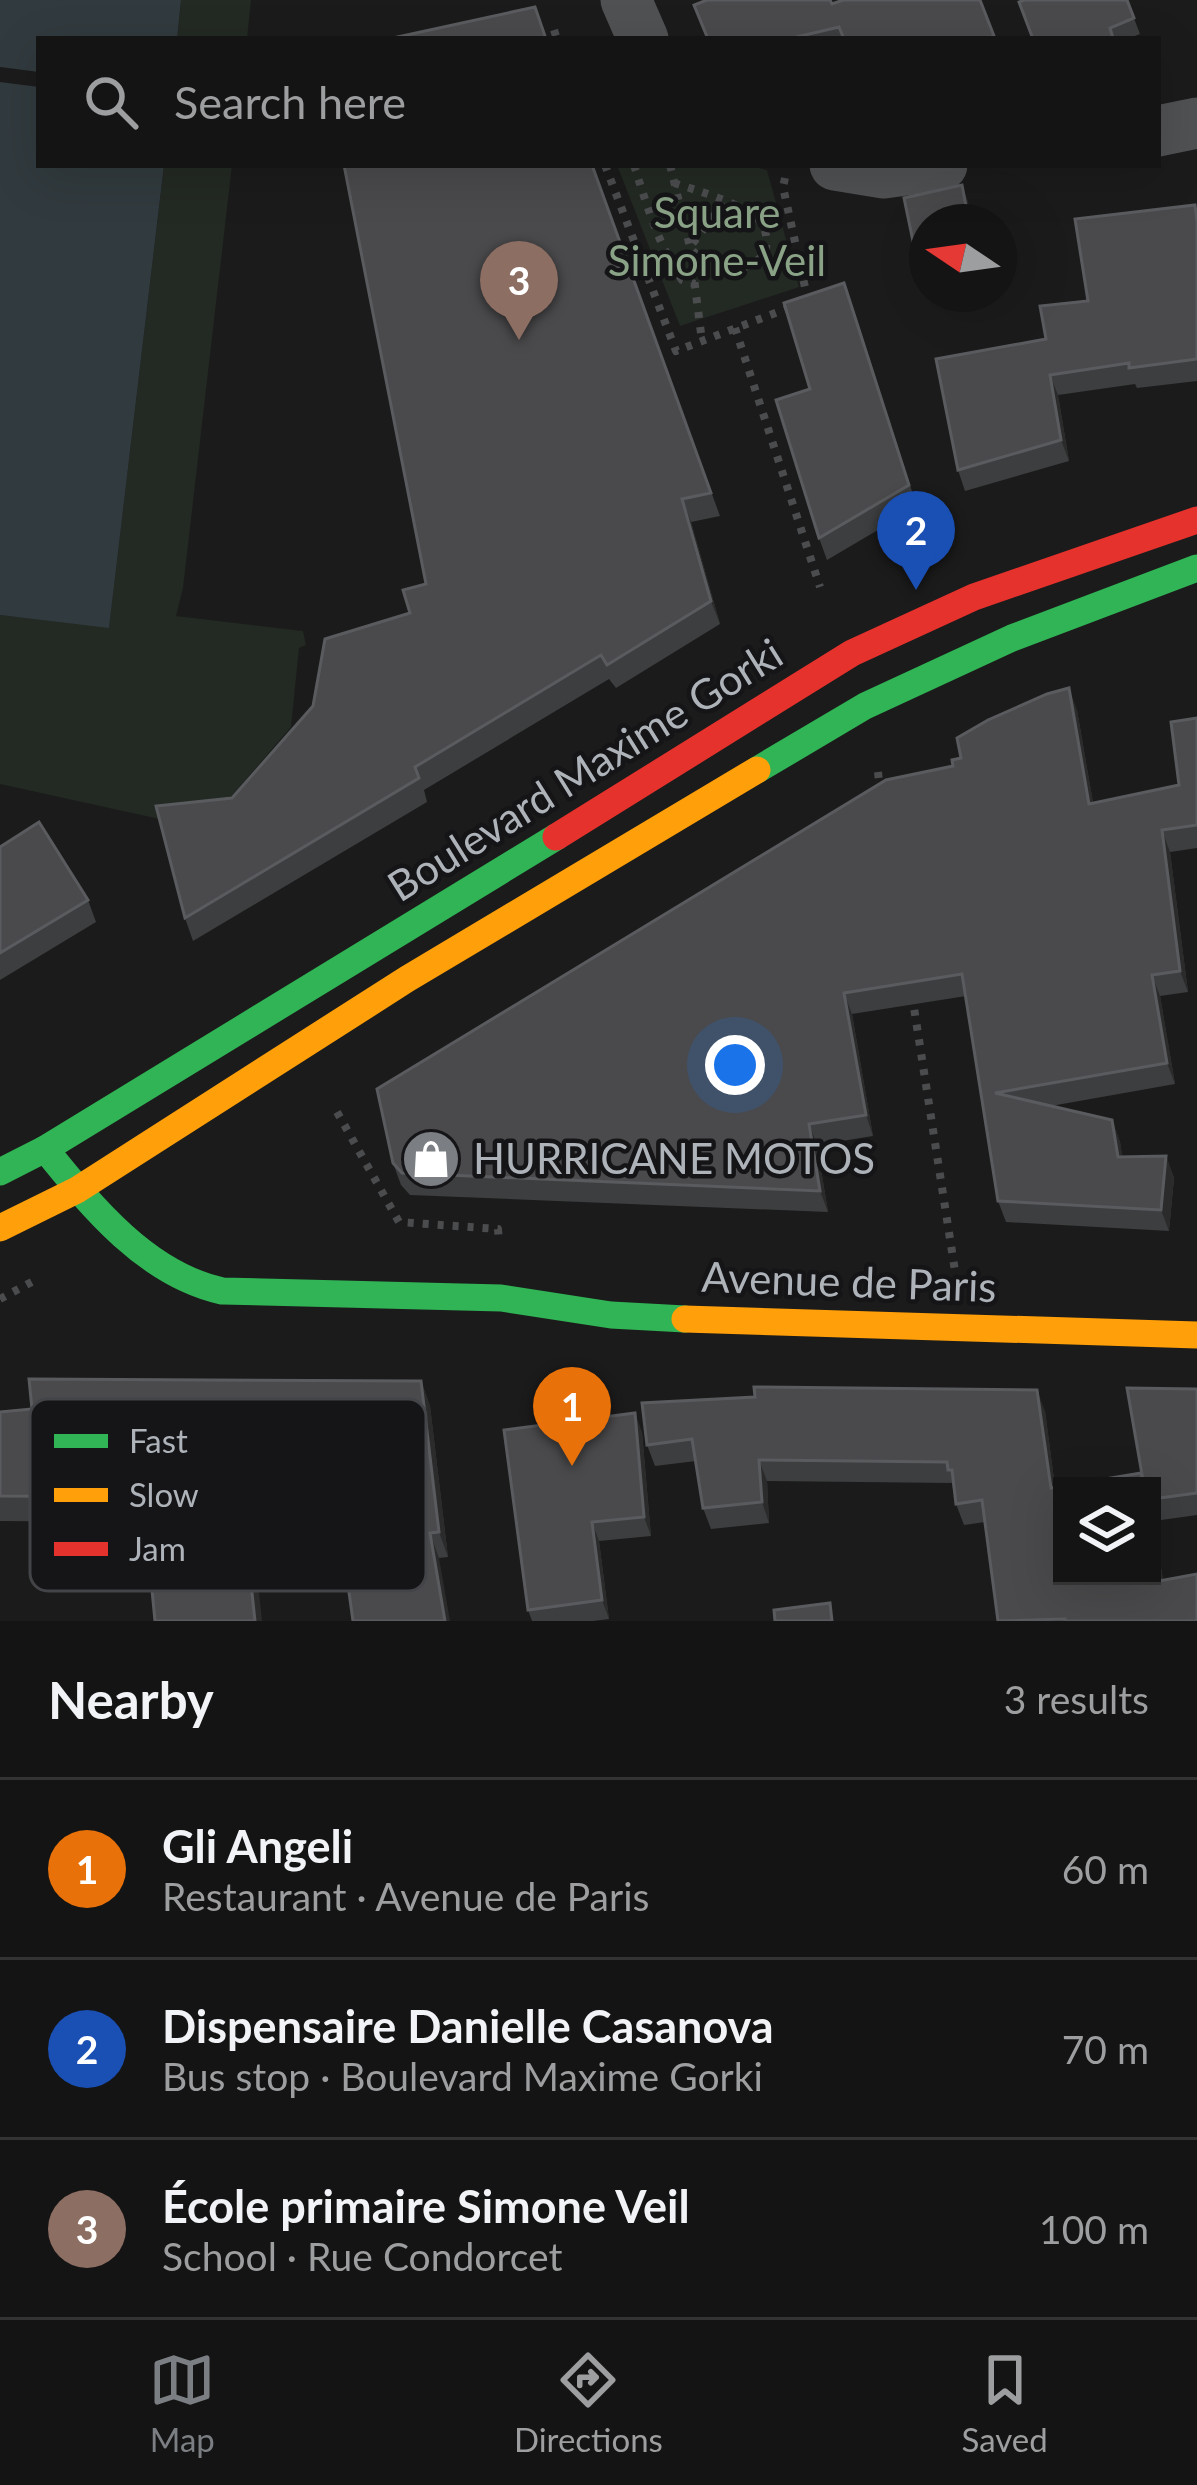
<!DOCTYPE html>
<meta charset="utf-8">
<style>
:root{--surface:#141414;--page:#212122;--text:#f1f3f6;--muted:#9d9ea0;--line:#333334;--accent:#7b7e82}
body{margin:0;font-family:Lato,sans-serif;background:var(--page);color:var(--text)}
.controls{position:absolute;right:36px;bottom:36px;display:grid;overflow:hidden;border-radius:0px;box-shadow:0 12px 48px #0002}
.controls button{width:108px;height:108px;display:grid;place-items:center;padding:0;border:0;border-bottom:3px solid var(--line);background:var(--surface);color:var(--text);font:60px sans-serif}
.compass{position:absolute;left:909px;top:204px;width:108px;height:108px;border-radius:50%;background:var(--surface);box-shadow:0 12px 48px #0002;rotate:283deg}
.you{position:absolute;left:735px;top:1065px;width:42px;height:42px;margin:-30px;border:9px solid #fff;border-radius:50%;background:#1a73e8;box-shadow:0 0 0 18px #1a73e833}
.badge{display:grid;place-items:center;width:78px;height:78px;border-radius:50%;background:var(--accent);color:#fff;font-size:39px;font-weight:700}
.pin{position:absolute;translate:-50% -99px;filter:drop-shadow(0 3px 6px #0008)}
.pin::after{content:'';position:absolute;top:63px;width:42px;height:36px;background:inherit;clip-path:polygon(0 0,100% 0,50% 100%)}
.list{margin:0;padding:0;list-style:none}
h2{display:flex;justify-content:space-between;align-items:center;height:156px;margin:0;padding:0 48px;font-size:51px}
h2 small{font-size:39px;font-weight:400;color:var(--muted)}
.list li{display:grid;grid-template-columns:78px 1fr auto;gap:36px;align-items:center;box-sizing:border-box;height:180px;padding:0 48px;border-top:3px solid var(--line)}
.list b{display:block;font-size:45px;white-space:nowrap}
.list p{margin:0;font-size:39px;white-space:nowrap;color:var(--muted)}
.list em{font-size:39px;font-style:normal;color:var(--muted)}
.icon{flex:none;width:66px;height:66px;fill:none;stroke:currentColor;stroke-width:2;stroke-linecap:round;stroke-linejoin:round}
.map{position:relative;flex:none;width:1197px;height:1621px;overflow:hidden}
.search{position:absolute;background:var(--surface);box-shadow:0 12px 48px #0002;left:36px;right:36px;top:36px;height:132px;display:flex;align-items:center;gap:30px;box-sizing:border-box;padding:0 42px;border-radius:0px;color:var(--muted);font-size:45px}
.sheet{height:696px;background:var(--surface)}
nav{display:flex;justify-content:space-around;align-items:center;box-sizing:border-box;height:168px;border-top:3px solid var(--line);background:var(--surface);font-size:33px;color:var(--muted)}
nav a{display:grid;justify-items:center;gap:6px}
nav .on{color:var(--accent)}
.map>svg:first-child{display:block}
</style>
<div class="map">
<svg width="1197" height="1621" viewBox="0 0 1197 1621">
<rect width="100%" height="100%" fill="#1b1b1b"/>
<g fill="#232923">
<path d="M 181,0 L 251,0 L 247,39 L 177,39 Z"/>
<path d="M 164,165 L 232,165 L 183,588 L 176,616 L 303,631 L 306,645 L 299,648 L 291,727 L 224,805 L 162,804 L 164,820 L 0,784 L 0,615 L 109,627 Z"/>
<path d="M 617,165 L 747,165 L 767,170 L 799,287 L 680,326 Z"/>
</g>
<g fill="#313a3e">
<path d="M 0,0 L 181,0 L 177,39 L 39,39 L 39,72 L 0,67 Z"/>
<path d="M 0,82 L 39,87 L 39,165 L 164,165 L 109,628 L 0,615 Z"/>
</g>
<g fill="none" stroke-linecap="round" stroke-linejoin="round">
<g stroke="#4b4c4e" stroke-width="8" stroke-dasharray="6 9" stroke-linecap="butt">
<path d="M 554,30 L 557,39"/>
<path d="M 605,165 L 676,351 L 791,307"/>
<path d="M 634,165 C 647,206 658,244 682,280 L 695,284"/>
<path d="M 670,165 L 690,247 L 702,341"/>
<path d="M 785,178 L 783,187 L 808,301 L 805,302"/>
<path d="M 674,183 C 696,190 751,206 762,224 C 768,234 766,242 766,253 L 754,263 L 728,274 L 705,266 L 690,247 L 724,202"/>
<path d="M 735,328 L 820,587"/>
<path d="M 878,772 L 880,791"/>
<path d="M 912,995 L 955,1271"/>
<path d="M 337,1112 L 399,1222 L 498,1229 L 499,1242"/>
<path d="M 0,1299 L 39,1278"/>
</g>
<g stroke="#505153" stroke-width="51">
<path d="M 626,0 L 643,39"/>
<path d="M 1158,131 L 1197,123"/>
<path d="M 835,165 L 884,173 L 942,165"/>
</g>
<g stroke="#30b455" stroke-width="27">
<path d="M 757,770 L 865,706 L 1012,638 L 1197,568"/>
<path d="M 45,1149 C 92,1207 146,1274 222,1291 L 501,1298 L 611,1315 L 685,1319"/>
<path d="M 0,1172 L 45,1149 L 556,837"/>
</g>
<g stroke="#ff9f0a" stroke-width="27">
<path d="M 0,1228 L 77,1190 L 407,979 L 757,770"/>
<path d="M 685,1319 L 1197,1335"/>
</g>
<path stroke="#e5322d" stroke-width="27" d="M 556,837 L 852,653 L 974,597 L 1197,520"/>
</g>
<g fill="#3d3e3f">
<path d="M 980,0 L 995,39 L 707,39 L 832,4 Z"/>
<path d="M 1127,0 L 1140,34 L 1127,39 L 1033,39 Z"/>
<path d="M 592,165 L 720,516 L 691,522 L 720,624 L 616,688 L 609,679 L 424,790 L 427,802 L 193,941 L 185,918 L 232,798 L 410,613 L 426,584 Z"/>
<path d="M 962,185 L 972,222 L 927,222 L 927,290 L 925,291 L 920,275 L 904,198 Z"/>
<path d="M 1197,221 L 1197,381 L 1137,388 L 1135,384 L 1058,395 L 1069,461 L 965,491 L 958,470 L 1046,339 Z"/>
<path d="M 852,304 L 917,507 L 827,560 L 819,538 L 810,389 Z"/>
<path d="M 1077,710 L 1093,803 L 1179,785 L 1197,718 L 1197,848 L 1170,852 L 1188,992 L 1160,996 L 1175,1084 L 1051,1106 L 1112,1120 L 1120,1142 L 1122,1156 L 1166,1156 L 1174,1178 L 1169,1231 L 1006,1222 L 998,1201 L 966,996 L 852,1014 L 873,1136 L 817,1145 L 828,1212 L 410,1195 L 401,1185 L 393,1163 L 953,766 L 961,758 Z"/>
<path d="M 0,847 L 88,900 L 96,922 L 0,980 Z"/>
<path d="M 421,1381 L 430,1406 L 448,1557 L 439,1558 L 340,1524 L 0,1521 L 0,1412 Z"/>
<path d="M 1197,1389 L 1197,1515 L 1154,1521 L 1153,1520 L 1163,1580 L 1197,1621 L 998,1621 L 985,1522 L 964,1525 L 956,1504 L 952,1483 L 767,1481 L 769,1523 L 711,1529 L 703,1508 L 696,1461 L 655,1466 L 647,1445 L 642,1403 L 1045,1411 L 1055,1487 L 1152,1576 L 1152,1486 L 1141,1473 Z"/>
<path d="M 642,1432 L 651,1536 L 599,1541 L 609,1619 L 593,1621 L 532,1621 L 528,1610 Z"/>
</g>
<g fill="#2b2b2b">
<path d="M 962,185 L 968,201 L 972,222 L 969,222 Z"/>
<path d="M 1050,375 L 1058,395 L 1069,461 L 1061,440 Z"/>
<path d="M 682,499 L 691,522 L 720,624 L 711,601 Z"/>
<path d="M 1069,688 L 1077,710 L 1097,825 L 1089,804 Z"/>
<path d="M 1162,830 L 1170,852 L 1188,992 L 1180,971 Z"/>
<path d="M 1152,975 L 1160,996 L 1175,1084 L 1167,1063 Z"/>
<path d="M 844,993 L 852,1014 L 873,1136 L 866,1115 Z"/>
<path d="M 1112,1120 L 1120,1142 L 1126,1178 L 1118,1157 Z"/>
<path d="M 809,1124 L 817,1145 L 828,1212 L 820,1191 Z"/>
<path d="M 1166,1156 L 1174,1178 L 1169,1231 L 1161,1210 Z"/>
<path d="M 421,1381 L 430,1406 L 448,1557 L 439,1532 Z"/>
<path d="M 1037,1390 L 1045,1411 L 1058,1509 L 1051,1488 Z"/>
<path d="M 635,1413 L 642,1432 L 651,1536 L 644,1517 Z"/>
<path d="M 759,1460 L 767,1481 L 769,1523 L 762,1502 Z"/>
<path d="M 242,1499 L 252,1523 L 262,1621 L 255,1621 Z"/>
<path d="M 1152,1517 L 1167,1602 L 1159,1581 L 1152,1538 Z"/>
<path d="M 592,1522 L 599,1541 L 609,1619 L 602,1600 Z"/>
<path d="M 430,1533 L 439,1558 L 450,1621 L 445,1621 Z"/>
</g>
<g fill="#4a4a4c" stroke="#595b5e" stroke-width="3">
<path d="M 707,0 L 830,0 L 832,4 L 843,0 L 980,0 L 994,36 L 987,39 L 844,39 L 839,27 L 788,39 L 708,39 L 694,5 Z"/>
<path d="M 1024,0 L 1127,0 L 1134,18 L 1110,28 L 1113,38 L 1110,39 L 1033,39 L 1019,2 Z"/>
<path d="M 535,7 L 546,39 L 393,39 L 393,38 Z"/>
<path d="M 344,165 L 592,165 L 711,493 L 682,499 L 711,601 L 607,665 L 601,655 L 415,767 L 419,778 L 185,918 L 156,806 L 232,798 L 313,706 L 325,639 L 410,613 L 403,590 L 426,584 Z"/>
<path d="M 962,185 L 969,222 L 927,222 L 927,274 L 920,275 L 904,198 Z"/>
<path d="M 1195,205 L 1197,221 L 1197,359 L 1129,368 L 1129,363 L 1050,375 L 1061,440 L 958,470 L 936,359 L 1046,339 L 1040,306 L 1088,301 L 1075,219 Z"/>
<path d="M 844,283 L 909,485 L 819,538 L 776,400 L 810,389 L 784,303 Z"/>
<path d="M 1069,688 L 1089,804 L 1179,785 L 1171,722 L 1197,718 L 1197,825 L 1162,830 L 1180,971 L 1152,975 L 1167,1063 L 995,1093 L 1112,1120 L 1118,1157 L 1166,1156 L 1161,1210 L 998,1201 L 962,974 L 844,993 L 866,1115 L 809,1124 L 820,1191 L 402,1173 L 393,1163 L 377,1089 L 886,780 L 953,766 L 952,760 L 961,758 L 957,738 L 988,720 L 1047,694 Z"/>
<path d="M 39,822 L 88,900 L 0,953 L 0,847 Z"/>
<path d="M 29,1379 L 421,1381 L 439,1532 L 430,1533 L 445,1621 L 353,1621 L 336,1499 L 242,1499 L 255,1621 L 155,1621 L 143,1497 L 0,1496 L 0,1412 L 32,1409 Z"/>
<path d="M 754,1387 L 1037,1390 L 1051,1488 L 1062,1486 L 1062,1576 L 1152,1576 L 1152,1538 L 1159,1581 L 1197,1574 L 1197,1621 L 1065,1621 L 1065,1619 L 998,1621 L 982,1500 L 956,1504 L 952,1470 L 948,1470 L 947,1462 L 759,1460 L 762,1502 L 703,1508 L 692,1439 L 647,1445 L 642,1403 L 755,1397 Z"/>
<path d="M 1127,1388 L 1197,1389 L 1197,1493 L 1152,1499 L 1152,1486 L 1144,1486 Z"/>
<path d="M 635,1413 L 644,1517 L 592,1522 L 602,1600 L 528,1610 L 504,1430 Z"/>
<path d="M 1141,1473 L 1143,1486 L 1063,1486 Z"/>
<path d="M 830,1603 L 832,1621 L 775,1621 L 774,1610 Z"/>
</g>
<defs>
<symbol id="shop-disc" viewBox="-11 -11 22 22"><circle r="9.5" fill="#7b7e82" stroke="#151517"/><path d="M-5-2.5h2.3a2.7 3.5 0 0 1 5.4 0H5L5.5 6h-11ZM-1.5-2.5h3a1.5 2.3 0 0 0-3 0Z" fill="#fff"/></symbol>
</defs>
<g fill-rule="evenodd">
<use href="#shop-disc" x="398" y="1126" width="66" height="66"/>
</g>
<g text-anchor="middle" stroke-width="9" stroke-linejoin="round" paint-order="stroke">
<g font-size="42" fill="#8aa387" stroke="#151517">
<text x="717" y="228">Square<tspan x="717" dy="48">Simone-Veil</tspan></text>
</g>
<g font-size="42" fill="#aeb3ba" stroke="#151517">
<text transform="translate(585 770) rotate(-32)" y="15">Boulevard Maxime Gorki</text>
<text transform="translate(849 1282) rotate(2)" y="15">Avenue de Paris</text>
</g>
<g font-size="42" fill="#aeb3ba" stroke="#151517" text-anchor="start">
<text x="473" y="1174">HURRICANE MOTOS</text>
</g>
</g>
<rect x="30" y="1399" width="396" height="192" rx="18" fill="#151517" stroke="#434448" stroke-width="3"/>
<rect x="54" y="1434" width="54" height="14" fill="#30b455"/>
<rect x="54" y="1488" width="54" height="14" fill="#ff9f0a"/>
<rect x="54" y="1542" width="54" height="14" fill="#e5322d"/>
<g font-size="33" fill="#aeb3ba">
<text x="129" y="1453">Fast</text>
<text x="129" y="1507">Slow</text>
<text x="129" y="1561">Jam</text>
</g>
</svg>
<div class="controls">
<button><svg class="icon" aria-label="layers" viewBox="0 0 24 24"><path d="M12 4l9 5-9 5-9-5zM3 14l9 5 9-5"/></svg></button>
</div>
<svg class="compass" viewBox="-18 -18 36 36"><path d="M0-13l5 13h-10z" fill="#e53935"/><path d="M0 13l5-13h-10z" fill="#9d9ea0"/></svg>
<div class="you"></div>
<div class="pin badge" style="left:572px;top:1466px;background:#e8710a">1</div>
<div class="pin badge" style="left:916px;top:590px;background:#1a4fb4">2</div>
<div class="pin badge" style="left:519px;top:340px;background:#8d6e63">3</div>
<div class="search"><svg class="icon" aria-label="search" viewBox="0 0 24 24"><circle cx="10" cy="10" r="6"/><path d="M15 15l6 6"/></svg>Search here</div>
</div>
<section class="sheet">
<h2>Nearby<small>3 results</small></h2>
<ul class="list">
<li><span class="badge" style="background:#e8710a">1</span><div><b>Gli Angeli</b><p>Restaurant · Avenue de Paris</p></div><em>60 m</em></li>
<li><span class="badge" style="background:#1a4fb4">2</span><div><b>Dispensaire Danielle Casanova</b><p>Bus stop · Boulevard Maxime Gorki</p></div><em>70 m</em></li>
<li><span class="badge" style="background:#8d6e63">3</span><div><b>École primaire Simone Veil</b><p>School · Rue Condorcet</p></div><em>100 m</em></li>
</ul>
</section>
<nav>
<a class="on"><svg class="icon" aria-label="map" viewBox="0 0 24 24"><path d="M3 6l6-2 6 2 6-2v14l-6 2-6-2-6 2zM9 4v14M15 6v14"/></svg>Map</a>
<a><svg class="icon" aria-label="directions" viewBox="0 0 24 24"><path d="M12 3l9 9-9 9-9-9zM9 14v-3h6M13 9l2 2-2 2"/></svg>Directions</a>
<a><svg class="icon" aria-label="saved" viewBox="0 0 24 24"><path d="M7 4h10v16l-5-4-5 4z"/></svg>Saved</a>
</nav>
